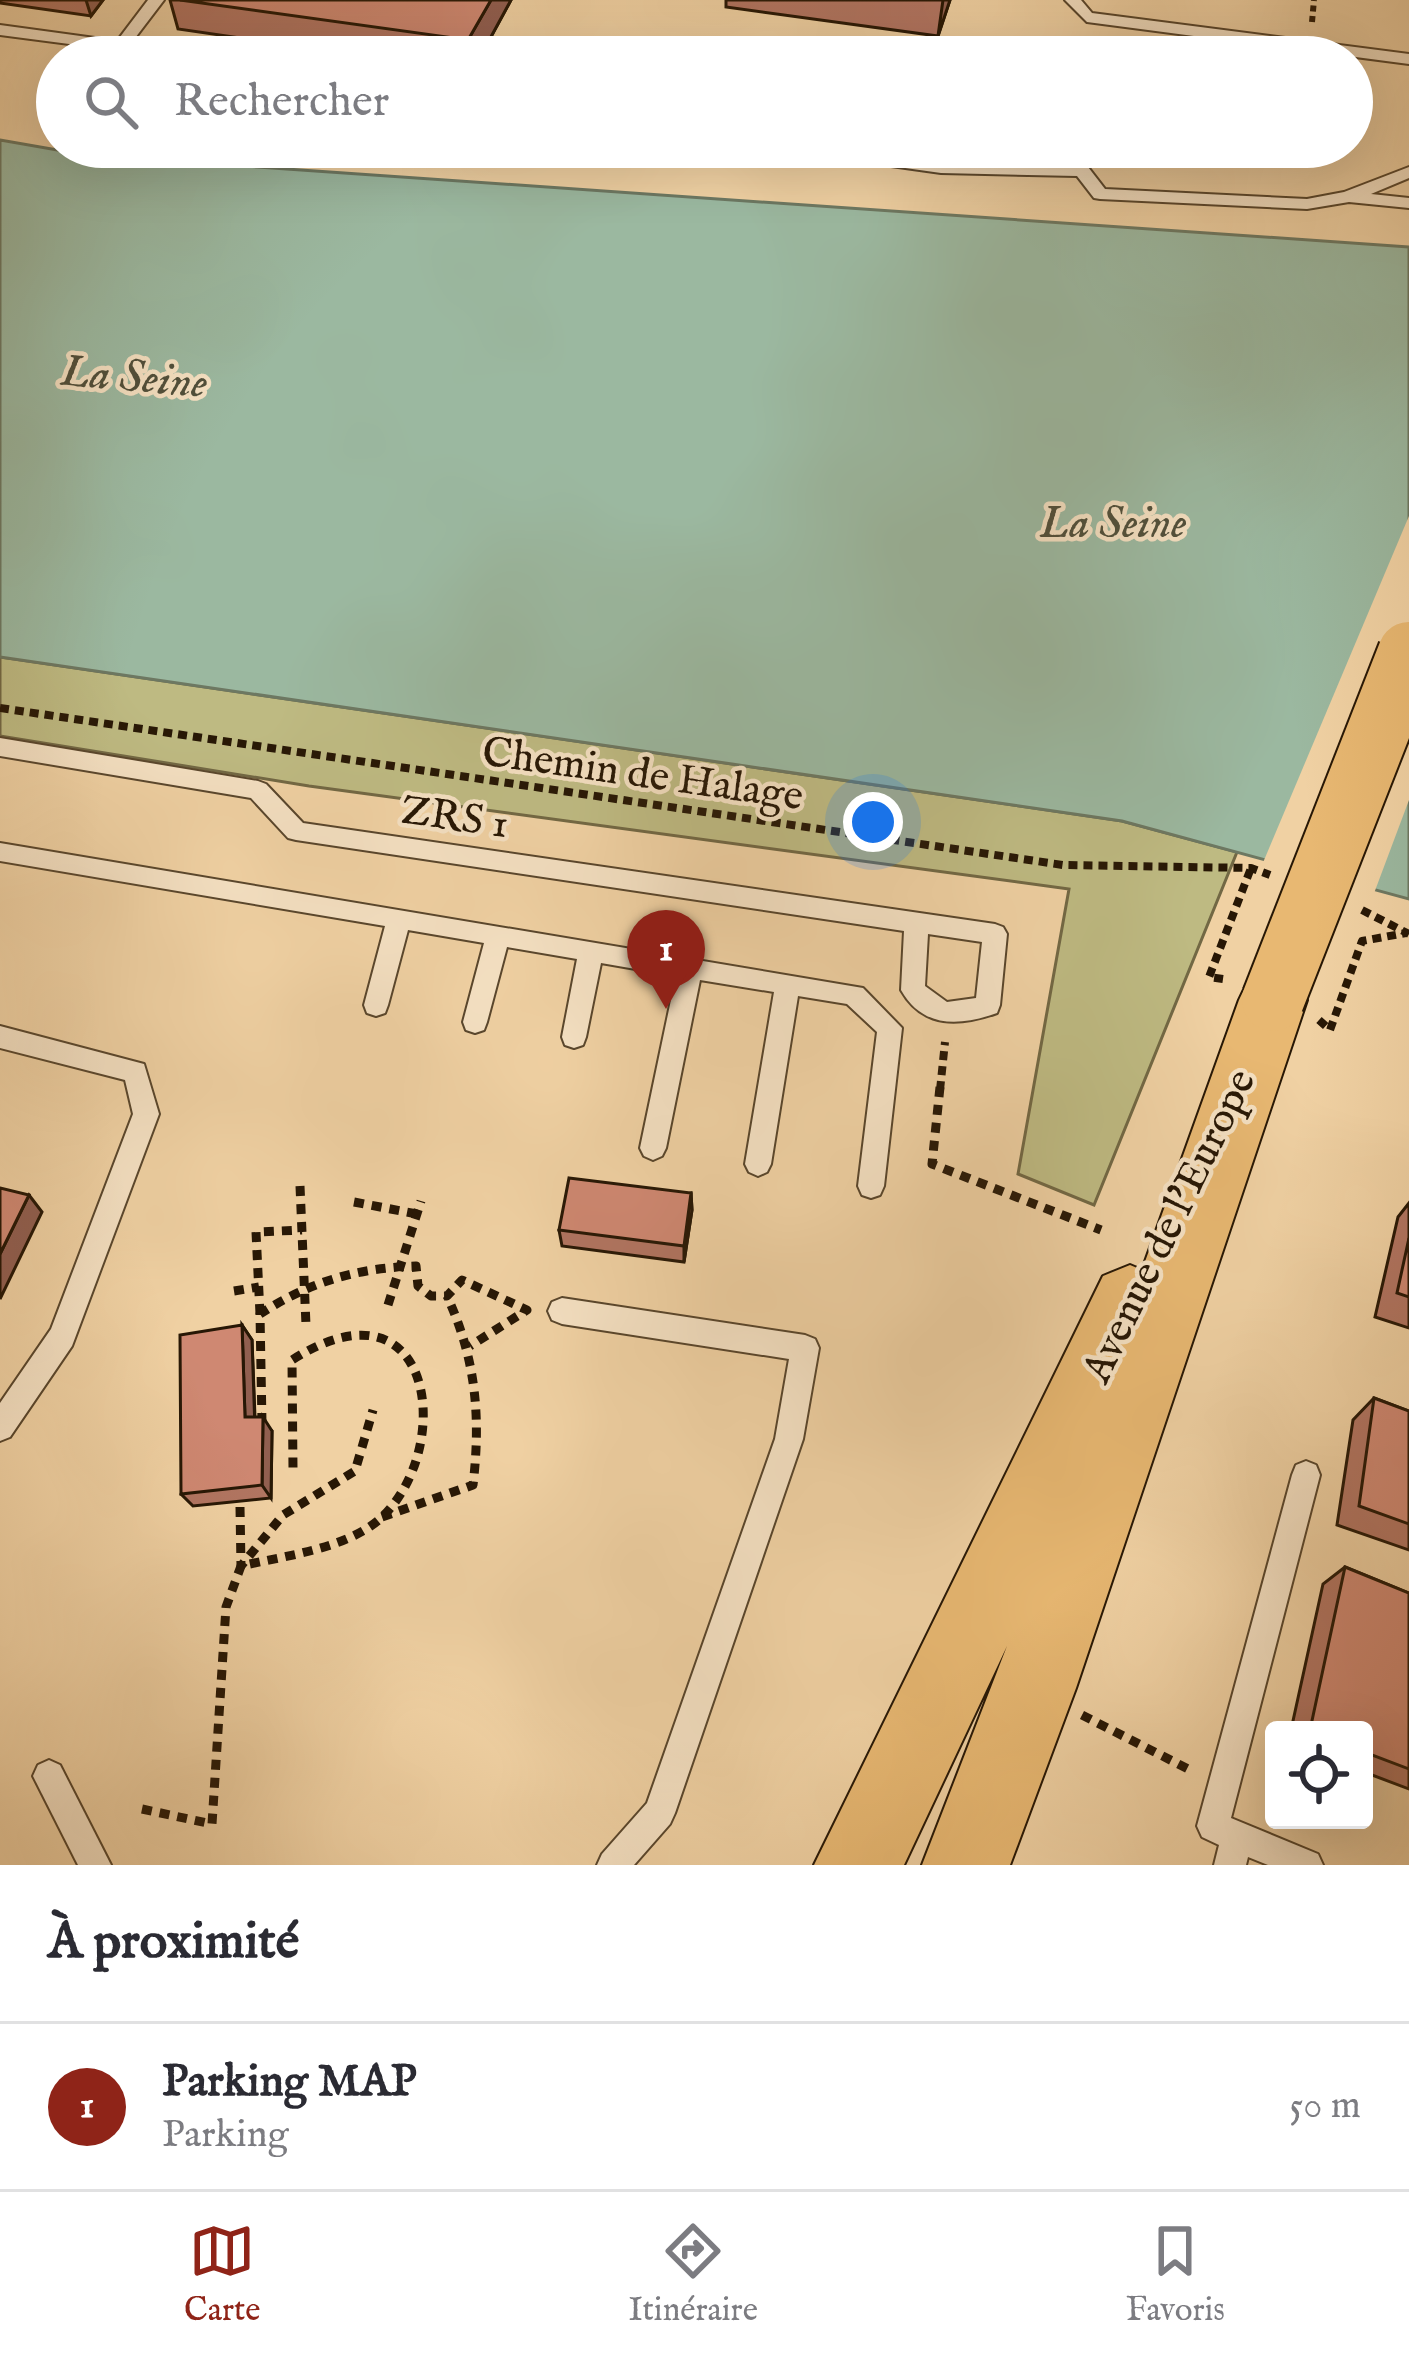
<!DOCTYPE html>
<html lang="fr">
<meta charset="utf-8">
<style>
:root{--surface:#fff;--page:#f7f7f7;--text:#2b2b33;--muted:#7c7c81;--line:#e1e1e2;--accent:#8f2418}
body{margin:0;font-family:"IM FELL English",serif;background:var(--page);color:var(--text)}
.controls{position:absolute;right:36px;bottom:36px;display:grid;overflow:hidden;border-radius:12px;box-shadow:0 12px 48px #0002}
.controls button{width:108px;height:108px;display:grid;place-items:center;padding:0;border:0;border-bottom:3px solid var(--line);background:var(--surface);color:var(--text);font:60px sans-serif}
.you{position:absolute;left:873px;top:822px;width:42px;height:42px;margin:-30px;border:9px solid #fff;border-radius:50%;background:#1a73e8;box-shadow:0 0 0 18px #1a73e833}
.badge{display:grid;place-items:center;width:78px;height:78px;border-radius:50%;background:var(--accent);color:#fff;font-size:39px;font-weight:700}
.pin{position:absolute;translate:-50% -99px;filter:drop-shadow(0 3px 6px #0008)}
.pin::after{content:'';position:absolute;top:63px;width:42px;height:36px;background:inherit;clip-path:polygon(0 0,100% 0,50% 100%)}
.list{margin:0;padding:0;list-style:none}
h2{display:flex;justify-content:space-between;align-items:center;height:156px;margin:0;padding:0 48px;font-size:51px}
h2 small{font-size:39px;font-weight:400;color:var(--muted)}
.list li{display:grid;grid-template-columns:78px 1fr auto;gap:36px;align-items:center;box-sizing:border-box;height:168px;padding:0 48px;border-top:3px solid var(--line)}
.list b{display:block;font-size:45px;white-space:nowrap}
.list p{margin:0;font-size:39px;white-space:nowrap;color:var(--muted)}
.list em{font-size:39px;font-style:normal;color:var(--muted)}
.icon{flex:none;width:66px;height:66px;fill:none;stroke:currentColor;stroke-width:2;stroke-linecap:round;stroke-linejoin:round}
.map{position:relative;flex:none;width:1409px;height:1865px;overflow:hidden}
.search{position:absolute;background:var(--surface);box-shadow:0 12px 48px #0002;left:36px;right:36px;top:36px;height:132px;display:flex;align-items:center;gap:30px;box-sizing:border-box;padding:0 42px;border-radius:66px;color:var(--muted);font-size:45px}
.sheet{height:324px;background:var(--surface)}
nav{display:flex;justify-content:space-around;align-items:center;box-sizing:border-box;height:168px;border-top:3px solid var(--line);background:var(--surface);font-size:33px;color:var(--muted)}
nav a{display:grid;justify-items:center;gap:6px}
nav .on{color:var(--accent)}
.map>svg:first-child{display:block}
</style>
<div class="map">
<svg width="1409" height="1865" viewBox="0 0 1409 1865">
<rect width="100%" height="100%" fill="#f0d1a3"/>
<filter id="stains"><feTurbulence type="fractalNoise" baseFrequency=".00167" numOctaves="4"/><feColorMatrix values="0 0 0 0 .2 0 0 0 0 .09 0 0 0 0 .02 0 0 0 .5 -.17"/></filter>
<radialGradient id="worn" r=".72"><stop offset=".6" stop-color="#630" stop-opacity="0"/><stop offset="1" stop-color="#630" stop-opacity=".3"/></radialGradient>
<path fill="#beba82" stroke="#726844" stroke-width="3" d="M 0,657 L 1122,821 L 1237,852 L 1094,1205 L 1018,1174 L 1069,889 L 309,786 L 0,736 Z"/>
<path fill="#9bb8a0" stroke="#6d7862" stroke-width="3" d="M 0,140 L 86,155 L 1409,247 L 1409,899 L 1122,821 L 0,657 Z"/>
<path fill="#f0d1a3" d="M 1409,516 L 1409,800 L 1373,896 L 1262,865 Z"/>
<g fill="none" stroke-linecap="round" stroke-linejoin="round">
<defs>
<g id="service">
<path d="M 148,0 L 164,0 L 132,42 L 206,52 L 214,57 L 169,57 L 0,35 L 0,25 L 117,41 Z"/>
<path d="M 1065,0 L 1081,0 L 1092,13 L 1409,54 L 1409,64 L 1087,22 Z"/>
<path d="M 783,147 L 827,147 L 941,163 L 1082,166 L 1088,167 L 1105,189 L 1307,199 L 1344,192 L 1409,167 L 1409,178 L 1371,194 L 1409,198 L 1409,208 L 1349,202 L 1307,209 L 1100,199 L 1094,198 L 1077,176 L 941,173 L 791,152 Z"/>
<path d="M 0,738 L 258,781 L 266,784 L 303,823 L 995,924 L 1003,927 L 1007,934 L 1000,1005 L 997,1013 C 960,1026 923,1029 901,990 L 904,931 L 296,840 L 288,838 L 251,798 L 0,756 ZM 928,934 L 982,942 L 976,998 L 947,1002 L 925,986 Z"/>
<path d="M 0,843 L 863,988 L 902,1028 L 884,1186 L 880,1195 L 871,1198 L 862,1195 L 858,1186 L 877,1032 L 847,1004 L 798,996 L 771,1164 L 767,1172 L 758,1176 L 749,1172 L 745,1164 L 774,992 L 700,980 L 666,1148 L 662,1156 L 653,1160 L 644,1156 L 640,1148 L 676,976 L 601,963 L 586,1037 L 583,1045 L 574,1048 L 565,1045 L 562,1037 L 577,959 L 507,947 L 487,1022 L 484,1030 L 475,1033 L 466,1030 L 463,1022 L 484,943 L 408,930 L 388,1005 L 385,1013 L 376,1016 L 367,1013 L 364,1005 L 385,926 L 0,861 Z"/>
<path d="M 0,1026 L 144,1064 L 159,1114 L 72,1346 L 10,1437 L 0,1441 L 0,1403 L 51,1329 L 133,1114 L 125,1080 L 0,1048 Z"/>
<path d="M 562,1298 L 805,1335 L 815,1339 L 819,1348 L 803,1439 L 675,1813 L 670,1824 L 634,1865 L 597,1865 L 602,1854 L 647,1803 L 775,1439 L 789,1359 L 562,1324 L 552,1320 L 548,1311 L 552,1302 Z"/>
<path d="M 1306,1461 L 1316,1465 L 1320,1475 L 1231,1818 L 1318,1854 L 1323,1865 L 1268,1865 L 1248,1857 L 1246,1865 L 1214,1865 L 1219,1845 L 1202,1837 L 1197,1826 L 1292,1475 L 1296,1465 Z"/>
<path d="M 49,1760 L 60,1765 L 111,1865 L 78,1865 L 33,1776 L 38,1765 Z"/>
</g>
<path id="primary" d="M 1273,971 L 1297,979 L 1307,1000 L 1076,1688 L 1010,1865 L 922,1865 L 1007,1646 L 904,1865 L 814,1865 L 1103,1276 L 1130,1265 L 1142,1270 L 1239,1000 L 1249,979 Z"/>
</defs>
<use href="#service" stroke="#59462c" stroke-width="4"/>
<use href="#primary" stroke="#271705" stroke-width="4"/>
<path stroke="#271705" stroke-width="6" stroke-dasharray="6 4.5" stroke-linecap="butt" d="M 1312,22 L 1314,0"/>
<g stroke="#271705" stroke-width="8" stroke-dasharray="9 6" stroke-linecap="butt">
<path d="M 0,708 L 1063,865 L 1251,868 L 1270,875"/>
<path d="M 1362,910 L 1409,934"/>
<path d="M 1223,979 L 1209,977 L 1251,868"/>
<path d="M 1319,1020 L 1330,1030 L 1362,941 L 1406,933"/>
<path d="M 940,1090 L 945,1042"/>
</g>
<g stroke="#271705" stroke-width="9" stroke-dasharray="10 8" stroke-linecap="butt">
<path d="M 940,1087 L 932,1164 L 1101,1230"/>
<path d="M 300,1186 L 306,1325"/>
<path d="M 354,1202 L 417,1214"/>
<path d="M 234,1291 L 259,1287"/>
<path d="M 388,1305 L 421,1201"/>
<path d="M 260,1314 L 256,1232 L 302,1230"/>
<path d="M 262,1423 L 260,1314 C 309,1282 357,1268 416,1266 L 418,1286 L 431,1296 L 447,1296 L 462,1280 L 527,1310 L 470,1346"/>
<path d="M 240,1507 L 241,1566 L 283,1515 L 355,1471 L 373,1410"/>
<path d="M 382,1517 L 473,1485 C 481,1417 476,1359 447,1296"/>
<path d="M 1082,1715 L 1192,1771"/>
<path d="M 142,1809 L 212,1824 L 226,1607 L 241,1566 C 283,1556 347,1549 381,1518 C 456,1448 434,1270 292,1360 L 293,1469"/>
</g>
<use href="#service" fill="#f5e1c3" fill-rule="evenodd"/>
<use href="#primary" fill="#e8b872" fill-rule="evenodd"/>
<defs>
<path id="primary-bridge" d="M 1273,1000 L 1409,653"/>
</defs>
<use href="#primary-bridge" stroke="#271705" stroke-width="66" stroke-linecap="butt"/>
<use href="#primary-bridge" stroke="#e8b872" stroke-width="62"/>
</g>
<g fill="#b27562" stroke="#271705" stroke-width="3">
<path d="M 0,0 L 103,0 L 91,16 L 0,3 Z"/>
<path d="M 170,0 L 511,0 L 480,57 L 374,57 L 178,29 Z"/>
<path d="M 726,0 L 950,0 L 938,36 L 726,7 Z"/>
<path d="M 691,1193 L 692,1210 L 684,1262 L 562,1246 L 559,1230 Z"/>
<path d="M 1409,1203 L 1409,1328 L 1375,1317 L 1398,1217 Z"/>
<path d="M 242,1325 L 252,1340 L 255,1417 L 272,1431 L 271,1498 L 193,1506 L 181,1494 Z"/>
<path d="M 1374,1398 L 1409,1411 L 1409,1550 L 1337,1525 L 1353,1420 Z"/>
<path d="M 1345,1567 L 1409,1593 L 1409,1789 L 1364,1772 L 1364,1730 L 1291,1730 L 1323,1584 Z"/>
</g>
<g fill="#915f50" stroke="#271705" stroke-width="3">
<path d="M 86,0 L 103,0 L 91,16 Z"/>
<path d="M 491,0 L 511,0 L 480,57 L 470,57 L 468,40 Z"/>
<path d="M 943,0 L 950,0 L 938,36 Z"/>
<path d="M 691,1193 L 692,1210 L 684,1262 L 684,1246 Z"/>
<path d="M 29,1195 L 42,1212 L 0,1299 L 0,1254 Z"/>
<path d="M 242,1325 L 252,1340 L 255,1430 L 245,1417 Z"/>
<path d="M 263,1417 L 272,1431 L 271,1498 L 262,1485 Z"/>
</g>
<g fill="#cf8872" stroke="#271705" stroke-width="3">
<path d="M 180,0 L 491,0 L 468,40 Z"/>
<path d="M 569,1178 L 691,1193 L 684,1246 L 559,1230 Z"/>
<path d="M 0,1188 L 29,1195 L 0,1254 Z"/>
<path d="M 1409,1238 L 1409,1297 L 1397,1293 Z"/>
<path d="M 242,1325 L 245,1417 L 263,1417 L 262,1485 L 181,1494 L 180,1335 Z"/>
<path d="M 1374,1398 L 1409,1411 L 1409,1524 L 1359,1506 Z"/>
<path d="M 1345,1567 L 1409,1593 L 1409,1769 L 1364,1752 L 1364,1730 L 1310,1730 Z"/>
</g>
<g text-anchor="middle" stroke-width="9" stroke-linejoin="round" paint-order="stroke">
<g font-size="42" fill="#271705" stroke="#f5e1c3">
<text transform="translate(643 772) rotate(8)" y="15">Chemin de Halage</text>
<text transform="translate(455 815) rotate(8)" y="15">ZRS 1</text>
<text transform="translate(1167 1225) rotate(-64)" y="15">Avenue de l'Europe</text>
</g>
<g font-size="45" font-style="italic" fill="#504f3b" stroke="#f5e1c3">
<text transform="translate(134 375) rotate(5)" y="16">La Seine</text>
<text x="1113" y="537">La Seine</text>
</g>
</g>
<rect width="100%" height="100%" filter="url(#stains)"/>
<rect width="100%" height="100%" fill="url(#worn)"/>
</svg>
<div class="controls">
<button><svg class="icon" aria-label="locate" viewBox="0 0 24 24"><circle cx="12" cy="12" r="6"/><path d="M12 2v4M12 18v4M2 12h4M18 12h4"/></svg></button>
</div>
<div class="you"></div>
<div class="pin badge" style="left:666px;top:1009px">1</div>
<div class="search"><svg class="icon" aria-label="search" viewBox="0 0 24 24"><circle cx="10" cy="10" r="6"/><path d="M15 15l6 6"/></svg>Rechercher</div>
</div>
<section class="sheet">
<h2>À proximité<small></small></h2>
<ul class="list">
<li><span class="badge">1</span><div><b>Parking MAP</b><p>Parking</p></div><em>50 m</em></li>
</ul>
</section>
<nav>
<a class="on"><svg class="icon" aria-label="map" viewBox="0 0 24 24"><path d="M3 6l6-2 6 2 6-2v14l-6 2-6-2-6 2zM9 4v14M15 6v14"/></svg>Carte</a>
<a><svg class="icon" aria-label="directions" viewBox="0 0 24 24"><path d="M12 3l9 9-9 9-9-9zM9 14v-3h6M13 9l2 2-2 2"/></svg>Itinéraire</a>
<a><svg class="icon" aria-label="saved" viewBox="0 0 24 24"><path d="M7 4h10v16l-5-4-5 4z"/></svg>Favoris</a>
</nav>
